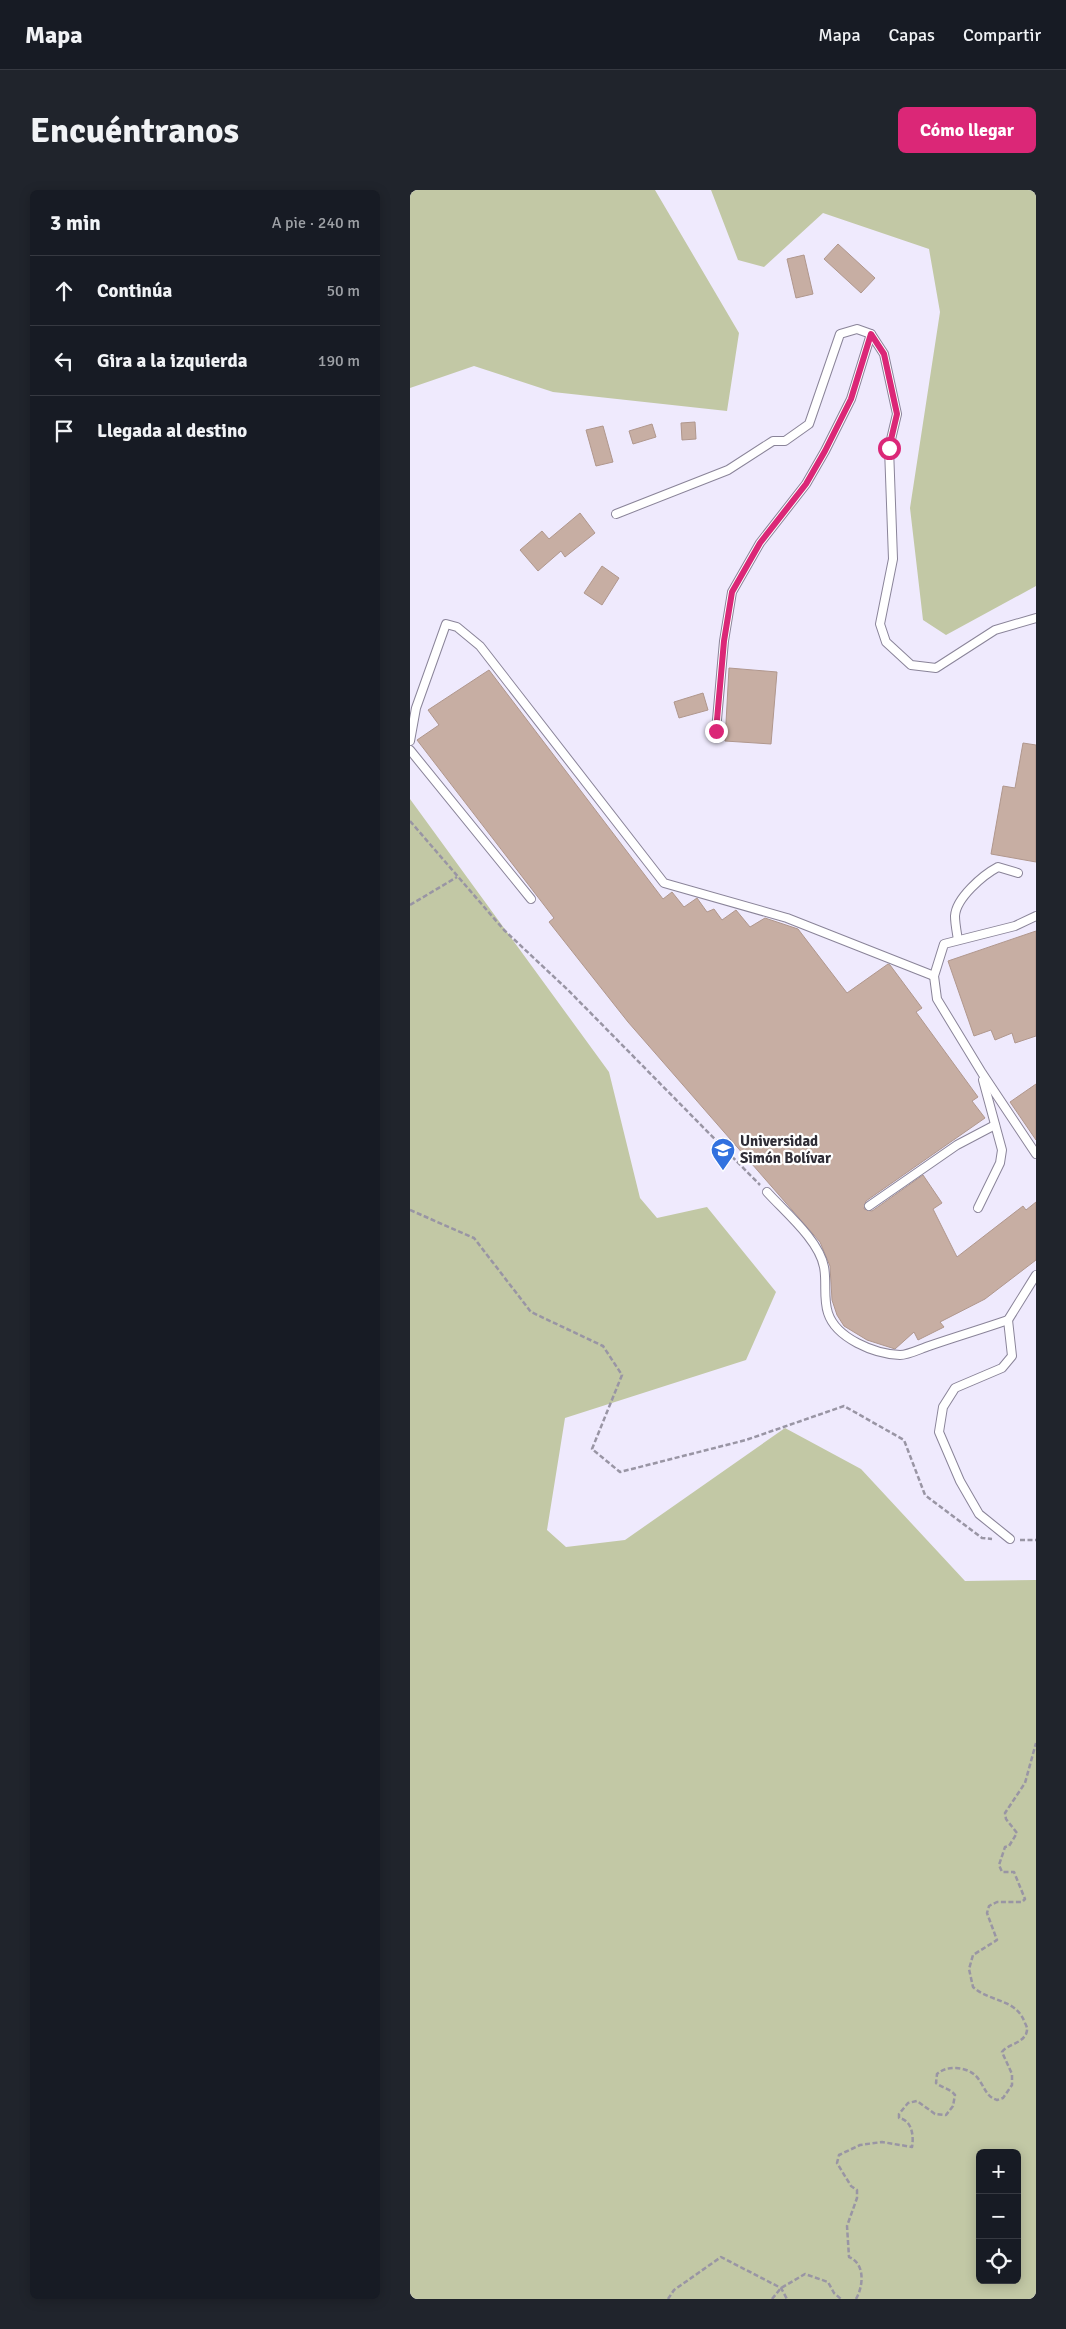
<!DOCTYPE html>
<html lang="es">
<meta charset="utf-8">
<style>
:root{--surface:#171b24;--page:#20242c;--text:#f1f3f6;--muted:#9ea1a6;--line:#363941;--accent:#db2777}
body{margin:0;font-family:Signika,sans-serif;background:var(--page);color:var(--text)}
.controls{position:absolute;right:15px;bottom:15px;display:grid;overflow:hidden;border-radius:8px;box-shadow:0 2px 12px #0003}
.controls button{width:45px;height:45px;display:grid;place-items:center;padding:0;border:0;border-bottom:1px solid var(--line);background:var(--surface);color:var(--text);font:25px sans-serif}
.stop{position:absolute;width:15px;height:15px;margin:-11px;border:4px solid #db2777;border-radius:50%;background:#fff}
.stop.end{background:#db2777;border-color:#fff;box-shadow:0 1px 5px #0008}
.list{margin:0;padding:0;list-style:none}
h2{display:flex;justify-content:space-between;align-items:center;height:65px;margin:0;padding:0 20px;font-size:21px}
h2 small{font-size:16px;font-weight:400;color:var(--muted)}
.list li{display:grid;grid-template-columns:32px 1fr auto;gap:15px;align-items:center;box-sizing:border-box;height:70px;padding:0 20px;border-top:1px solid var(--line)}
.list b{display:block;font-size:19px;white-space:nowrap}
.list em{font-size:16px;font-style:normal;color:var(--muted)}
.icon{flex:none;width:28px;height:28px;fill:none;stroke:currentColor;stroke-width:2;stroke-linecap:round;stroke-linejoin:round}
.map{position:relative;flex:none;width:626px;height:2109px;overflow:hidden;border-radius:8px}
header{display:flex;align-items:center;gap:30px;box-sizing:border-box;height:70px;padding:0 25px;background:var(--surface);border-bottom:1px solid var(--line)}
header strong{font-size:24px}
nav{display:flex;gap:28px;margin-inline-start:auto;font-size:18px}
.intro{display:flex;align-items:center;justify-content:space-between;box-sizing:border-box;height:120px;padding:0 30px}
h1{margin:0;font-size:35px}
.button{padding:12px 22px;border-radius:8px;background:var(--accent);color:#fff;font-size:18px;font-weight:700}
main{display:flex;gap:30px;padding:0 30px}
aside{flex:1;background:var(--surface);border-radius:8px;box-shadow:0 2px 12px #0003}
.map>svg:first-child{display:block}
</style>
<header>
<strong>Mapa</strong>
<nav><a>Mapa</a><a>Capas</a><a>Compartir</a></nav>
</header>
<div class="intro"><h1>Encuéntranos</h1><a class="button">Cómo llegar</a></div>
<main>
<aside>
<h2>3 min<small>A pie · 240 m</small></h2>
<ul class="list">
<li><svg class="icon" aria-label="ahead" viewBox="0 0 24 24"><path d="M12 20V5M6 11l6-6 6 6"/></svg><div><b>Continúa</b></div><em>50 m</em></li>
<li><svg class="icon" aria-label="left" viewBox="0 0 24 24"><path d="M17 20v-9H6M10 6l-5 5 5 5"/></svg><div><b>Gira a la izquierda</b></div><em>190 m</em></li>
<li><svg class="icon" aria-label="arrive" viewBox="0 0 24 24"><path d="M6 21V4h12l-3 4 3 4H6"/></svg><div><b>Llegada al destino</b></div></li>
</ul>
</aside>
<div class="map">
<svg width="626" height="2109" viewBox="0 0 626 2109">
<rect width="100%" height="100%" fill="#efeafd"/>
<g fill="#c2c8a5" fill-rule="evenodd">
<path d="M 0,0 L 245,0 L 329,143 L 317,221 L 143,202 L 64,176 L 0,198 Z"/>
<path d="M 301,0 L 626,0 L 626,396 L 536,445 L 513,430 L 500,318 L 530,122 L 519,59 L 413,23 L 354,77 L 328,70 Z"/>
<path d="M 0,609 L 199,882 L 230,1008 L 247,1028 L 297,1017 L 366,1102 L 336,1170 L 155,1228 L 137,1340 L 156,1357 L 215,1350 L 375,1238 L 451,1279 L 555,1391 L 626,1390 L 626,2109 L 0,2109 ZM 570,1963 L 607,1963 L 607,2090 L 570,2090 Z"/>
</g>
<g fill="#c7aea3" stroke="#b0978d">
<path d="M 428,54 L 465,88 L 451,103 L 414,69 Z"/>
<path d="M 394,65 L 403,104 L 386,108 L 377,69 Z"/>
<path d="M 285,232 L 286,249 L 272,250 L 271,233 Z"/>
<path d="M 242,234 L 246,247 L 223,254 L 219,241 Z"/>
<path d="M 193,236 L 203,272 L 186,276 L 176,240 Z"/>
<path d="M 170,323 L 185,343 L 155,367 L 151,361 L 128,381 L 110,360 L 132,341 L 139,349 Z"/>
<path d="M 192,376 L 209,388 L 192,415 L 174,403 Z"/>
<path d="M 319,478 L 367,482 L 361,554 L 315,551 Z"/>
<path d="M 79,480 L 253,709 L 262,702 L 274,717 L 287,708 L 297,722 L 304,719 L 312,730 L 326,720 L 340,737 L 355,728 L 388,739 L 437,803 L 478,774 L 480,775 L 512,818 L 506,822 L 568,907 L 562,911 L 575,928 L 456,1011 L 454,1019 L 462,1021 L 513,985 L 532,1013 L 523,1019 L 547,1067 L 613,1016 L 616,1020 L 626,1012 L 626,1070 L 575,1109 L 530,1132 L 534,1137 L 508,1150 L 504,1142 L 485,1159 L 457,1150 L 434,1136 L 427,1125 L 422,1110 L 420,1076 L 410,1052 L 218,832 L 139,732 L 144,728 L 7,550 L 29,535 L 18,520 Z"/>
<path d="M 293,503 L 298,520 L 269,528 L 264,512 Z"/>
<path d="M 613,553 L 626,555 L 626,672 L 581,664 L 593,596 L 605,598 Z"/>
<path d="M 626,741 L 626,846 L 605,853 L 602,843 L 585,850 L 581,840 L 564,846 L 538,771 Z"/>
<path d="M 626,894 L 626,950 L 600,912 Z"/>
</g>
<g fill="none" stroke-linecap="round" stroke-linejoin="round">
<defs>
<g id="service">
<path d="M 206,324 L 318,280 L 363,251 L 375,251 L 399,234 L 430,144 L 447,139 L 461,144 L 474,164 L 487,224 L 479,258 L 483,369 L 470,434 L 476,452 L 501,475 L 526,478 L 585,440 L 626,428"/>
<path d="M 306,541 L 314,451 L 322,402 L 350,353 L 396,294 L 415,261 L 441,209 L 461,144"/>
<path d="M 0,551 L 6,518 L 36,434 L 47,437 L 70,456 L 254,693 L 377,728 L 524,786"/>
<path d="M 0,560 L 121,709"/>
<path d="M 626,726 L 605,736 L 534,754 L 524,786 L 527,809 L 572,883 L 626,964"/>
<path d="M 548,750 C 547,743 545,734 545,726 C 546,708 573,685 588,677 L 608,683"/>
<path d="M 357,1002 C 375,1022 409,1050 414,1077 C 417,1092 413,1108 418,1123 C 426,1148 464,1164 490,1165 C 498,1165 510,1159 519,1156 C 545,1147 572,1139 598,1130 L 626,1085"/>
<path d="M 459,1016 L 547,955 L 585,935"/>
<path d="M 568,1018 L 590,973 L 592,960 L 573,890"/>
<path d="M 598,1130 L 602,1166 L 592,1178 L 545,1198 L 533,1217 L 529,1242 L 550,1291 L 569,1324 L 600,1349"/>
</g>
</defs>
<use href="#service" stroke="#8a8499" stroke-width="10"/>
<g stroke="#9995a4" stroke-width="2.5" stroke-dasharray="5 2.5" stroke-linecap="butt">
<path d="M 0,631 L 94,740 L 158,800 L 350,995"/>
<path d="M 0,715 L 47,687"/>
<path d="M 0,1020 L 64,1048 L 121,1122 L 193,1156 L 212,1185 L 182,1259 L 210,1282 L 336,1250 L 434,1216 L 494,1250 L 515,1305 L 572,1348 L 582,1349"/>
<path d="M 610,1350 L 626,1350"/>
<path d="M 258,2109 L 264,2100 L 311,2067 L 371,2098 L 377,2109"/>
<path d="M 362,2109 L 371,2098 L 395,2084 L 418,2092 L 424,2103 L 431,2109"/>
<path d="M 446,2109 C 453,2097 456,2074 439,2067 L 437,2036 L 447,2008 L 447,2000 L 441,1996 L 427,1973 L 429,1965 L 450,1955 L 472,1952 L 502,1957 C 504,1946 502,1930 489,1928 L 489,1924 L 498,1913 L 507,1911 L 525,1924 L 536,1925 L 543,1916 L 545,1905 C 541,1899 532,1898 526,1893 L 527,1884 C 533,1879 538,1878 546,1878 C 576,1880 569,1905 587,1910 L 593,1908 L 602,1895 L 602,1884 L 592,1862 C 598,1854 611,1854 616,1844 C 618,1839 617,1837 615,1833 C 606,1808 581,1813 563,1797 L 559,1779 L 563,1765 L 587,1750 L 577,1723 L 579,1716 L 587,1712 L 612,1712 L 615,1709 L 604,1682 L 592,1682 L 589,1675 L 595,1657 L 599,1656 L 607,1643 L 596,1629 L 595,1623 L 615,1593 L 626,1553"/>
</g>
<use href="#service" stroke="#fff" stroke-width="8"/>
</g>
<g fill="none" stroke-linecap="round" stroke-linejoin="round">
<path stroke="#db2777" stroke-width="6" d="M 306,541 L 314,451 L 322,402 L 350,353 L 396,294 L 415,261 L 441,209 L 461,144 L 474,164 L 487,224 L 479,258"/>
</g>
<defs>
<symbol id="university-pin" viewBox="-11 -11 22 30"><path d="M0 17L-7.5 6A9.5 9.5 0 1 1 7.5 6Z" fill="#3271df" stroke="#fff"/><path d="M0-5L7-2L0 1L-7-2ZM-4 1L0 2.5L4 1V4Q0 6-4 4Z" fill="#fff"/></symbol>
</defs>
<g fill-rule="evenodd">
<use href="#university-pin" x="299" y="946" width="28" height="38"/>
</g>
<g text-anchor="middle" stroke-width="4.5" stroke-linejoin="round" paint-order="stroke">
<g font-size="15" font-weight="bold" fill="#2f2d36" stroke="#fff" text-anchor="start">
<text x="330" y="956">Universidad<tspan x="330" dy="17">Simón Bolívar</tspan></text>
</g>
</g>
</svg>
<div class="controls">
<button>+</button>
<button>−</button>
<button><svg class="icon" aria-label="locate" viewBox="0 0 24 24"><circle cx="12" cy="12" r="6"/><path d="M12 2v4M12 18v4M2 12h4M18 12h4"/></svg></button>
</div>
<div class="stop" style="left:479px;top:258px"></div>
<div class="stop end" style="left:306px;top:541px"></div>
</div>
</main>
